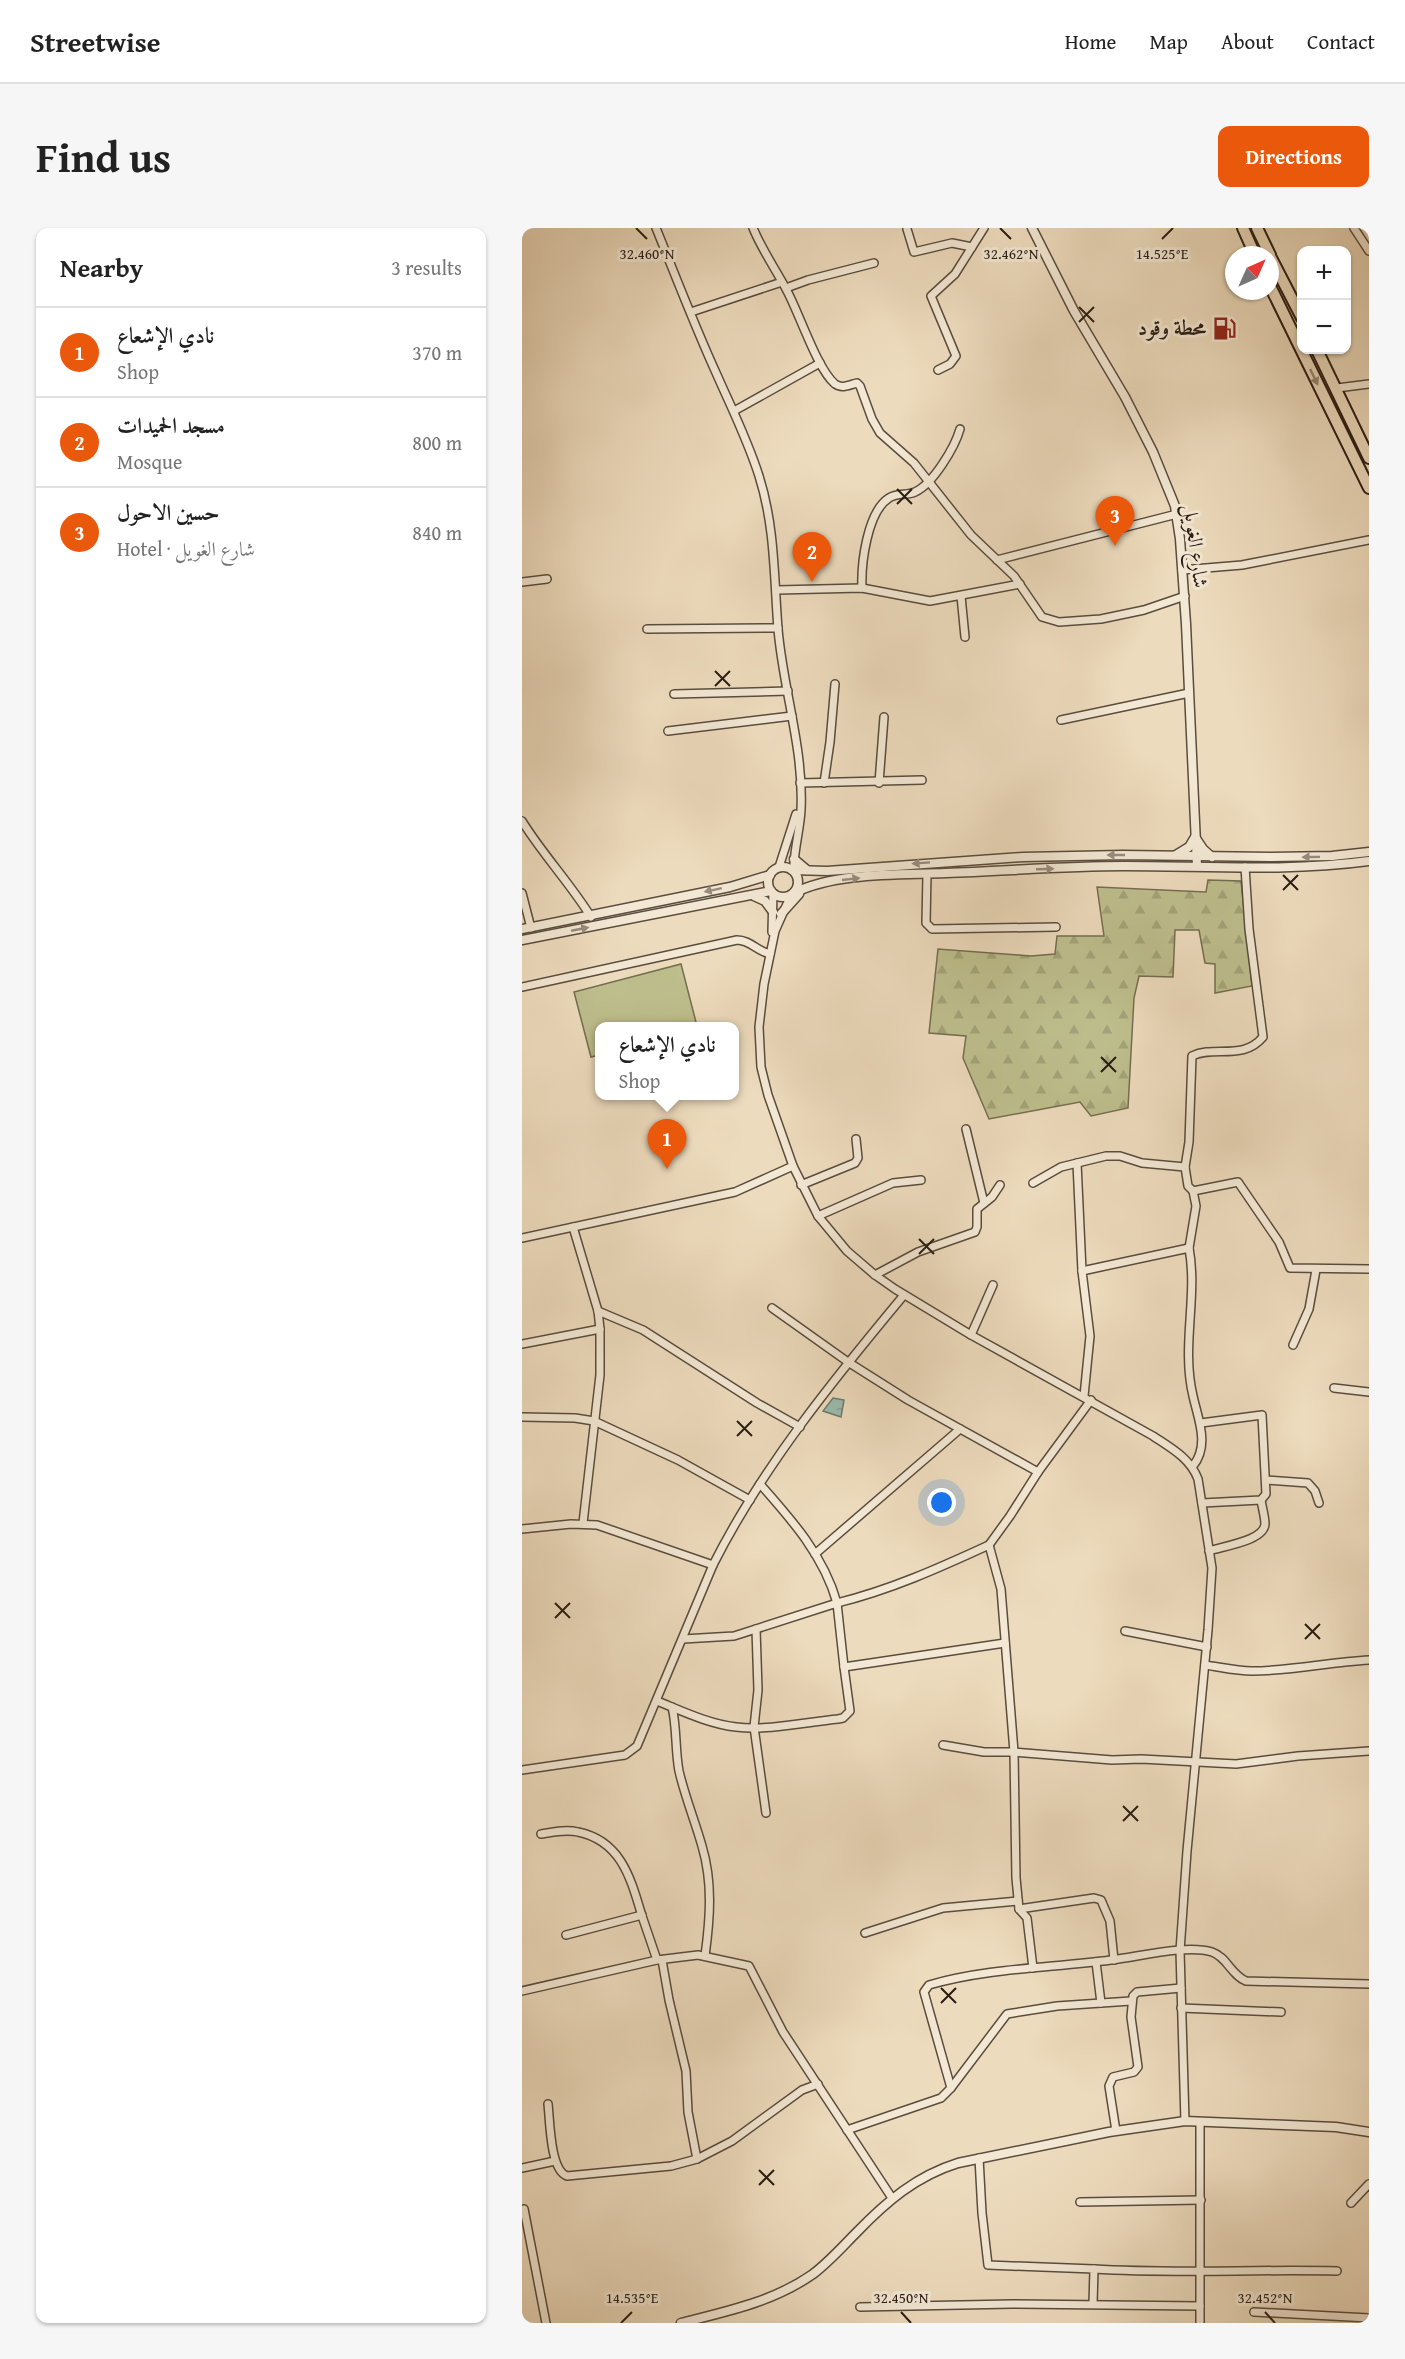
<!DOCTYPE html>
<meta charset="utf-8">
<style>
:root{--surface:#fff;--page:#f6f6f6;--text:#222;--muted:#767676;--line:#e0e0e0;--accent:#ea580c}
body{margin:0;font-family:"Gentium Book Plus",Amiri,serif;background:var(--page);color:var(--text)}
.controls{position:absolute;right:18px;top:18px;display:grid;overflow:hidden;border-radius:12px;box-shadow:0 2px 4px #0004}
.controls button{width:54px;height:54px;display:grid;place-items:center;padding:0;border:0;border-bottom:2px solid var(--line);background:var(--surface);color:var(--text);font:30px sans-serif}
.compass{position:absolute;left:703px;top:18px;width:54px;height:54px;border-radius:50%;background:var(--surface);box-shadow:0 2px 4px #0004;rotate:45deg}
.you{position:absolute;left:420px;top:1275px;width:21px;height:21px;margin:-15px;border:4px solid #fff;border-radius:50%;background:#1a73e8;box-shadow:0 0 0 9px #1a73e833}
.badge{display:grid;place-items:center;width:39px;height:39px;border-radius:50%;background:var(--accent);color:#fff;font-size:20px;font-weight:700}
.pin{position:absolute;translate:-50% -50px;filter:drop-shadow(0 2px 3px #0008)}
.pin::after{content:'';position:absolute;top:32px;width:21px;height:18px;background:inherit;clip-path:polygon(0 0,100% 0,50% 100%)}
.popup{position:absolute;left:73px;top:794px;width:144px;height:78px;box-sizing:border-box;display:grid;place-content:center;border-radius:12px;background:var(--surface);filter:drop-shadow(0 2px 4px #0005);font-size:20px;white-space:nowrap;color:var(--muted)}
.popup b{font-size:22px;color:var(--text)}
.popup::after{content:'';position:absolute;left:50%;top:100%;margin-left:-12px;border:12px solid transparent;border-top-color:var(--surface)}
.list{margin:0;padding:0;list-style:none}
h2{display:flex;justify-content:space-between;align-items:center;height:78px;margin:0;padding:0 24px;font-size:26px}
h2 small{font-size:20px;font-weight:400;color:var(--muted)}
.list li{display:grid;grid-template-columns:39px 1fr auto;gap:18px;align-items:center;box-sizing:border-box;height:90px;padding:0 24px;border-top:2px solid var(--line)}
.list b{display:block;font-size:22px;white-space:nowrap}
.list p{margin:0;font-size:20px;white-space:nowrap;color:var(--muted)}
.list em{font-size:20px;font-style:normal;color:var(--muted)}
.map{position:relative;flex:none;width:847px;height:2095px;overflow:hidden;border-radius:12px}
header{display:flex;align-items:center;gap:36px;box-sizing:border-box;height:84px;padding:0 30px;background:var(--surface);border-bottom:2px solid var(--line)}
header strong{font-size:28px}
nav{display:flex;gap:33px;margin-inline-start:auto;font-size:21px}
.intro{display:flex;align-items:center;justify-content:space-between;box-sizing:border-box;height:144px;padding:0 36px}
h1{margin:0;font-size:42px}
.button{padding:15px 27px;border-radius:12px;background:var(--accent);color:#fff;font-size:21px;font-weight:700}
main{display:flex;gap:36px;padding:0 36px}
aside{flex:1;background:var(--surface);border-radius:12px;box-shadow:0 2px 4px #0004}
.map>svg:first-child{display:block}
</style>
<header>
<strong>Streetwise</strong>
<nav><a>Home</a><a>Map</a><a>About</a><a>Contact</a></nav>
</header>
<div class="intro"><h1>Find us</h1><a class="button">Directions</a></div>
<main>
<aside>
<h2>Nearby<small>3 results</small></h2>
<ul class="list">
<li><span class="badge">1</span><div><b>نادي الإشعاع</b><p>Shop</p></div><em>370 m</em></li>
<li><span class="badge">2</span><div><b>مسجد الحميدات</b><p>Mosque</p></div><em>800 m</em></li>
<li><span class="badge">3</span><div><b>حسين الاحول</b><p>Hotel · شارع الغويل</p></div><em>840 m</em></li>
</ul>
</aside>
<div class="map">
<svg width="847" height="2095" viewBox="0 0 847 2095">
<defs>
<pattern id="forest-firs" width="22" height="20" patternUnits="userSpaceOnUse" patternTransform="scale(1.5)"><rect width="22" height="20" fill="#bebe8d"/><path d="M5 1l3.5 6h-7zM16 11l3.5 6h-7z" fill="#a3a379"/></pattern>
<pattern id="water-ripples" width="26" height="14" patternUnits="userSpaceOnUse" patternTransform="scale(1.5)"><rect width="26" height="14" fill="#9abbad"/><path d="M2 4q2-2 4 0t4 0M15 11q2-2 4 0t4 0" fill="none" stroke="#85a094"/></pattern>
</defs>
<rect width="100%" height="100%" fill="#eddbbd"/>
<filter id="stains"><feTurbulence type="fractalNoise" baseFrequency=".00333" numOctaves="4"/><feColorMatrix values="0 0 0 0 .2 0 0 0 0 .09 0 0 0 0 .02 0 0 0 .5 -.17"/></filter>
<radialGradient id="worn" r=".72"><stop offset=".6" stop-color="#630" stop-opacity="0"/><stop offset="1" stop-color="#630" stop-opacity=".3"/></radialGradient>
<path fill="url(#forest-firs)" stroke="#746d50" stroke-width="1.5" d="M 686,652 L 719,653 L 730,758 L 693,765 L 693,736 L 683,735 L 677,702 L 653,702 L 651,749 L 617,748 L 612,770 L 606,880 L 569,888 L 558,874 L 467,891 L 441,830 L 444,808 L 407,805 L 416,721 L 509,728 L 533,726 L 535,708 L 582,708 L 575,659 L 684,664 Z"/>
<path fill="#bebe8d" stroke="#746d50" stroke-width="1.5" d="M 159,736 L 175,798 L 78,798 L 77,827 L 69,829 L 52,764 Z"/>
<path fill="url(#water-ripples)" stroke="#6d7b70" stroke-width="1.5" d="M 311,1170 L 322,1172 L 319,1189 L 301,1183 Z"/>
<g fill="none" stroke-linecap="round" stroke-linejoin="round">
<defs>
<g id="minor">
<path d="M 134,0 C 154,49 173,99 195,147 C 210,181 226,213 237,248 C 253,298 252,350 256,401 C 261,461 282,521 279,582 C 278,600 273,618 272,636"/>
<path d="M 231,0 C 240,22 253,40 264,61 C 277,84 295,141 313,156 C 320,161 327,157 335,155 L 338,158 L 350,191 L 358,205 L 392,235 L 449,307 L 492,348 L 520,389 L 537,394 L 579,391 L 622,382 L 663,368"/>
<path d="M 832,0 L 847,23"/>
<path d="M 385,1 L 392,24 L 430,15 L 450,19"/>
<path d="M 264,60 L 286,52 L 352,35"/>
<path d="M 169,84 L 260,54"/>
<path d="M 416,142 L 428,136 L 434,128 L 409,68 L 433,46 L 462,0"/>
<path d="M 815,160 L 847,156"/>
<path d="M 212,183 L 298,135"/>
<path d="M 475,332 L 655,286"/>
<path d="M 660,342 L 720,337 L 847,312"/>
<path d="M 0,354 L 25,351"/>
<path d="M 340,360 C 339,336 345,284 367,270 C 375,264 385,268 393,264 C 411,256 433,219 438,201"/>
<path d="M 255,362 L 340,360 L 408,373 L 498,356"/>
<path d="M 439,368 L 443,409"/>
<path d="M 125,401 L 256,400"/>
<path d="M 152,466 L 266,463"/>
<path d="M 539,492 L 667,465"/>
<path d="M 146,503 L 270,488"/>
<path d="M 278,555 L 400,552"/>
<path d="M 302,555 L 308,514 L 313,456"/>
<path d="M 357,555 L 362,489"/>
<path d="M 0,593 C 21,627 48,655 69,689"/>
<path d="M 257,639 L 274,586"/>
<path d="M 405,646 L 404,695 L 410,701 L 534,699"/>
<path d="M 0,665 L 9,700"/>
<path d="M 269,667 L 253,703 L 242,756 L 237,799 L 239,839 L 246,867 L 271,938 L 296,988 L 325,1023 L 353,1047 L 373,1061 L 449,1107 L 631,1208 C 649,1220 668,1230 676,1251 L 690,1340 L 686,1402 L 665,1623 L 658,1723 L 663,1893"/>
<path d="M 250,704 L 251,665"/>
<path d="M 0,759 L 215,712 C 228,712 235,723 248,726"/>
<path d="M 444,901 L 462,975"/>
<path d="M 555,935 L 560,1043"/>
<path d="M 663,939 L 667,914 L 670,828 C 693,817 721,833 741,809 L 727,701 L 723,639"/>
<path d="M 511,955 L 539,939 L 584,928 L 598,928 L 620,935 L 663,939 L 666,958 L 671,963 L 674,978 L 667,1020"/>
<path d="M 279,957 L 333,935 L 336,930 L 334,911"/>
<path d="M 671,963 L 716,954 L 757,1014 L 768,1040 L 847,1041"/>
<path d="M 296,988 L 371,955 L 399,952"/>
<path d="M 51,999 L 76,1083 L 78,1101 L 78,1147 L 61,1295"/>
<path d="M 0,1010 L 213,964 L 271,938"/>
<path d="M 353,1047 L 396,1024 L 453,1004 L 455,999 L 455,981 L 470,969 L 478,957"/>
<path d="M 250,1080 L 326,1134 L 386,1172 L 516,1244"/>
<path d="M 76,1083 L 121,1102 L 235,1175 L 278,1199"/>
<path d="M 449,1107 L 471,1057"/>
<path d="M 0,1116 L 78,1101"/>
<path d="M 771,1117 L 787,1081 L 794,1042"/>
<path d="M 812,1160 L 847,1164"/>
<path d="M 562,1168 L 568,1108 L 560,1043 L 667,1020 C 676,1069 659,1118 671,1168 C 676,1191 688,1217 671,1238"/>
<path d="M 0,1189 L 53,1190 L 72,1193 L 156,1232 L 228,1272"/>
<path d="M 679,1195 L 740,1187 L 744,1266 L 739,1272 L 680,1275"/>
<path d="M 744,1252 L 786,1255 L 793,1263 L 797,1275"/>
<path d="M 238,1256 C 270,1292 302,1328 315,1375 C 368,1362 417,1340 467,1317 L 479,1361 L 492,1524 L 494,1650 L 497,1681 L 505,1690 L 511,1740"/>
<path d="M 0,1301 L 49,1296 L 75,1297 L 191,1337"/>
<path d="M 467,1317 L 488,1288 L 516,1244 L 569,1172"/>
<path d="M 687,1323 C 701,1318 742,1313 743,1296 C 743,1289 740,1279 739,1272"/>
<path d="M 293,1326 L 438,1201"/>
<path d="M 234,1401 L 236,1462 L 232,1499 L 244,1585"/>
<path d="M 603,1403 L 685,1419"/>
<path d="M 161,1411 L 212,1408 L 315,1375 L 322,1439 L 483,1415"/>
<path d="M 683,1437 C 698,1439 714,1443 730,1443 C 769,1443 808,1434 847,1432"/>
<path d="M 135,1473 C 160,1483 187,1496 214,1499 C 246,1503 284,1494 316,1491 L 321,1490 L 328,1483 L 322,1439"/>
<path d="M 150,1479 C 155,1499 153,1522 157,1543 C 163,1569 173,1593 180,1618 C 191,1655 188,1691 183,1728"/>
<path d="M 421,1517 L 462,1524 L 492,1524 L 590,1532 L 619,1531 L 714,1536 L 776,1528 L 847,1523"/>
<path d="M 0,1542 L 103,1527 L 115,1518 L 191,1337 C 241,1238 312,1151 382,1067"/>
<path d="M 19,1606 C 31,1604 44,1601 56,1604 C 100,1613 109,1652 120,1688 C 125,1703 130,1717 135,1732"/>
<path d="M 497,1681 L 572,1670 L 579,1672 L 588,1693 L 592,1732"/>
<path d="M 343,1705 L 421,1680 L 496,1673"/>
<path d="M 44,1707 L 120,1687"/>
<path d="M 140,1732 L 147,1772 L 164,1843 L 166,1884 L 175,1931"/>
<path d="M 574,1734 L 579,1775"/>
<path d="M 0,1763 L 135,1732 L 176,1727 L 227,1738 L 261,1804 L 370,1970"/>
<path d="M 659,1780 L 759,1784"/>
<path d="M 429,1860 L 485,1786 L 535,1778 L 609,1773"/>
<path d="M 26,1876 C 28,1893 28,1942 45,1948 L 149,1938 L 175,1931 L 210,1913 L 280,1862 L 296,1856"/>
<path d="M 325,1902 L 419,1870 L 429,1860 L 402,1764 L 407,1757 C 466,1740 528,1740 589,1732 C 616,1729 665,1716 690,1724 C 705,1729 709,1747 724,1753 L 847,1756"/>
<path d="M 594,1903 L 587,1858 L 591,1849 L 612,1844 L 616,1839 L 609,1789 L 611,1768 L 615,1764 L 659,1760"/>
<path d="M 457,1930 L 460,1985 L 466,2037 L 572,2041 L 571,2076"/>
<path d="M 0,1940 L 33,1933"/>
<path d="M 558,1974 L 679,1972"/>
<path d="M 829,1975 L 847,1956"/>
<path d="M 2,1981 L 24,2095"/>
<path d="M 572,2041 C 653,2046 734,2041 815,2043"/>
<path d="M 338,2079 L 490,2076 L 678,2078"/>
<path d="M 732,2084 L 847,2090"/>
<path d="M 678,2095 L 678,1894"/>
</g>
<g id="tertiary">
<path d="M 510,0 L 552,83 L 603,169 L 631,224 L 653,278 L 658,311 L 664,396 L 675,638"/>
<path d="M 654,627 L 667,619 L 673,609 L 681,621 L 690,629"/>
<path d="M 272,631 L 285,642"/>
<circle cx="261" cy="654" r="15"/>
<path d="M 270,642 L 305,643 L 501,629 L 601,627 L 749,629 L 810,628 L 847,624"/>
<path d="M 272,665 C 314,644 378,647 424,645 C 483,643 543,638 602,638 C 683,638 766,644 847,633"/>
<path d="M 232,668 L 243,673 L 251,684"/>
<path d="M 259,686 L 277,666"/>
<path d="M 0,701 L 208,659 L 248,647"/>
<path d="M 0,712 L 249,663"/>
<path d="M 159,2095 C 206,2083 251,2074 291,2046 C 307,2034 321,2018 335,2004 C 364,1974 394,1948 436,1935 L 587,1904 L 663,1893 L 814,1899 L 847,1904"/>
</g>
<g id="trunk">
<path d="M 721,0 L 733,27"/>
<path d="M 735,0 L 748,27"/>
<path d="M 748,28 L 780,90"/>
<path d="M 748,58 L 847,260"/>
<path d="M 795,122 L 847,230"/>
</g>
</defs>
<use href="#minor" stroke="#5a4c3e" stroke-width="10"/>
<use href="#tertiary" stroke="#5a4c3e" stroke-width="11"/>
<use href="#trunk" stroke="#291c14" stroke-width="14"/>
<use href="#minor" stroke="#f3e8d4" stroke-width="7"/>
<use href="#tertiary" stroke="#f3e8d4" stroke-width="8"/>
<use href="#trunk" stroke="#eddbbd" stroke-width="10"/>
</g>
<defs><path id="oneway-solid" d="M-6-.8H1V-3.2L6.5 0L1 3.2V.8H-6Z" transform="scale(1.5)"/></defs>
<use fill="#958571" href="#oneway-solid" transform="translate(792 149) rotate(64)"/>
<g fill="#988c7e">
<use href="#oneway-solid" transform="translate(594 627) rotate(180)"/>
<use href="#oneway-solid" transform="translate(789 629) rotate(179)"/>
<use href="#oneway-solid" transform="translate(399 635) rotate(176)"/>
<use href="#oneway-solid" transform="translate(523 641) rotate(-2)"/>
<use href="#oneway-solid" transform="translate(329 651) rotate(-6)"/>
<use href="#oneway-solid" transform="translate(191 662) rotate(168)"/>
<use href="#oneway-solid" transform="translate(58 701) rotate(-11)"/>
</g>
<path fill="none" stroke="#291c14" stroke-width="2" d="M 114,0 L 125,11M 478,0 L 489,11M 640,11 L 651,0M 557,79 L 572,94M 557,94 L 572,79M 375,261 L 390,276M 375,276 L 390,261M 193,443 L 208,458M 193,458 L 208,443M 761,647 L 776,662M 761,662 L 776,647M 579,829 L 594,844M 579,844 L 594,829M 397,1011 L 412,1026M 397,1026 L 412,1011M 215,1193 L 230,1208M 215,1208 L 230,1193M 33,1375 L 48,1390M 33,1390 L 48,1375M 783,1396 L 798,1411M 783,1411 L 798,1396M 601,1578 L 616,1593M 601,1593 L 616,1578M 419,1760 L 434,1775M 419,1775 L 434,1760M 237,1942 L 252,1957M 237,1957 L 252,1942M 379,2084 L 389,2095M 743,2084 L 753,2095M 99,2095 L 110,2084"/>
<defs>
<symbol id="fuel-bare" viewBox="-9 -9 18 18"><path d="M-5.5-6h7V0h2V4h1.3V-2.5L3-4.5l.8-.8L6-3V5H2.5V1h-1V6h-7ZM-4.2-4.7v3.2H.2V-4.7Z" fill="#8f2418" stroke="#f3e8d4" stroke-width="2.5" paint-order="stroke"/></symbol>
</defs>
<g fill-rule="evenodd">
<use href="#fuel-bare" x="686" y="84" width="33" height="33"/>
</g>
<g text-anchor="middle" stroke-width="6" stroke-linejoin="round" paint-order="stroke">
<g font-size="21" font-weight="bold" fill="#291c14" stroke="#f3e8d4" text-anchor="end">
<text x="684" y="107">محطة وقود</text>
</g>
<g font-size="21" fill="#291c14" stroke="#f3e8d4">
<text transform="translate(674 318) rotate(83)" y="7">شارع الغويل</text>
</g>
</g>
<g font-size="15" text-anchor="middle" fill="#291c14" stroke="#f3e8d4" stroke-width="6" stroke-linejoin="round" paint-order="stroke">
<text x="125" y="31">32.460°N</text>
<text x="489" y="31">32.462°N</text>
<text x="640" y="31">14.525°E</text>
<text x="110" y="2075">14.535°E</text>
<text x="379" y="2075">32.450°N</text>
<text x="743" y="2075">32.452°N</text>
</g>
<rect width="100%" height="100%" filter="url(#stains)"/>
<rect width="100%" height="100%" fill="url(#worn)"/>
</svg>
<div class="controls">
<button>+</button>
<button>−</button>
</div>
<svg class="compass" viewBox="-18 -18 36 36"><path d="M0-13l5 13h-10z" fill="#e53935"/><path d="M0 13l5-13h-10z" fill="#767676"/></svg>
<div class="you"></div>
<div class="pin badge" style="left:145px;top:941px">1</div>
<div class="popup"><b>نادي الإشعاع</b>Shop</div>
<div class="pin badge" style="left:290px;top:354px">2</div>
<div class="pin badge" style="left:593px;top:318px">3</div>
</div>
</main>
